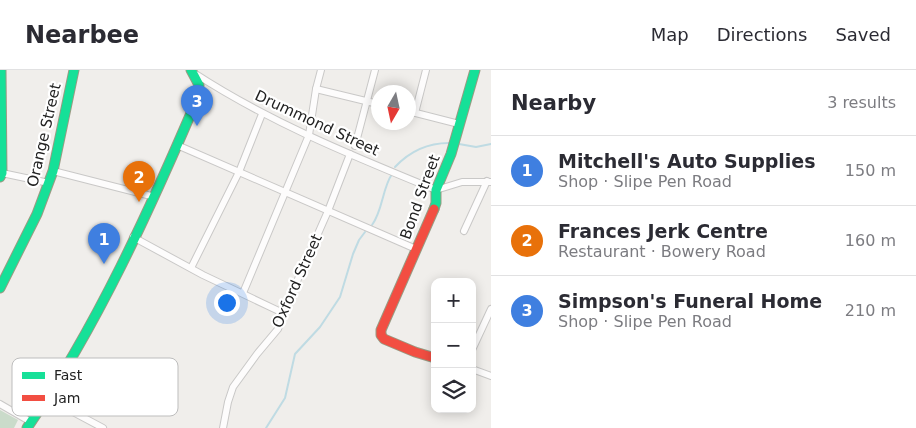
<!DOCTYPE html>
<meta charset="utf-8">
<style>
:root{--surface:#fff;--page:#f2f2f3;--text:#2b2b33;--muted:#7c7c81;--line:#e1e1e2;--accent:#7c3aed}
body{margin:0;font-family:"DejaVu Sans",sans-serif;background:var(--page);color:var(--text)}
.controls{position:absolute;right:15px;bottom:15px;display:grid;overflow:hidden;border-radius:10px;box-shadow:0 2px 12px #0003}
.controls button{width:45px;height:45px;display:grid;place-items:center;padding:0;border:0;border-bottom:1px solid var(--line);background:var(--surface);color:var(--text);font:25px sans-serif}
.compass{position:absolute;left:371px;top:15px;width:45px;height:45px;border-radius:50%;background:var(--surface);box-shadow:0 2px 12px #0003;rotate:189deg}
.you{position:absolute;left:226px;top:232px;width:18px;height:18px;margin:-12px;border:4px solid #fff;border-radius:50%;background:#1a73e8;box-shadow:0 0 0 8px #1a73e833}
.badge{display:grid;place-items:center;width:32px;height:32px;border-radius:50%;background:var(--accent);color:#fff;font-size:16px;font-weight:700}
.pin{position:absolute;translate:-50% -41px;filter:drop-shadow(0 1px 2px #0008)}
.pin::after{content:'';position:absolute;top:26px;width:18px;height:15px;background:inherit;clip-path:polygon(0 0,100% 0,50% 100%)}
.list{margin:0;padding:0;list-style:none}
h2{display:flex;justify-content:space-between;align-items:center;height:65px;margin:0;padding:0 20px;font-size:21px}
h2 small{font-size:16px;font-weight:400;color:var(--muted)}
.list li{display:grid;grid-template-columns:32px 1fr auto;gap:15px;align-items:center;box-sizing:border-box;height:70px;padding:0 20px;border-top:1px solid var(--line)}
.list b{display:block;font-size:19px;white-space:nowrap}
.list p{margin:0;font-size:16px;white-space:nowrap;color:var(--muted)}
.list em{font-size:16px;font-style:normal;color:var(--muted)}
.icon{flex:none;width:28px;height:28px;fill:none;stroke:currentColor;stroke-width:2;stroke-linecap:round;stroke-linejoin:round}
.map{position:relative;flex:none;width:491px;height:358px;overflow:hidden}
header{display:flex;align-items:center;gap:30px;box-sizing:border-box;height:70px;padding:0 25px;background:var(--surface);border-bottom:1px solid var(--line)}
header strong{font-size:24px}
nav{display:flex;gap:28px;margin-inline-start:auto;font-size:18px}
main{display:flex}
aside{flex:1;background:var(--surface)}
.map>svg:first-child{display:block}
</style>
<header>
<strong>Nearbee</strong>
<nav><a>Map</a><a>Directions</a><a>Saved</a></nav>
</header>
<main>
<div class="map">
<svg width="491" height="358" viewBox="0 0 491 358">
<rect width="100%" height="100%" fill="#f0eeeb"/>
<path fill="#cadbca" d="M 0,340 L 18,350 L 14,358 L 0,358 Z"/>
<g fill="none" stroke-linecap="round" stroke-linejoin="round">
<g stroke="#bfdbe3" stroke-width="2">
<path d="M 459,74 L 476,77 L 491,74"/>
<path d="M 395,97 C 410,81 427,73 449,73"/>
<path d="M 372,155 C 383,140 382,119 392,104"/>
<path d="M 266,358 L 285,328 L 295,284 L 320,257 L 340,227 L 353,184 L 359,170 L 365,162"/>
</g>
<defs>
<g id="street">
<path d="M 194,3 C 269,52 353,86 436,120 L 462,112 L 491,112"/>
<path d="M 316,19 L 378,34"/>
<path d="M 408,41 L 459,54"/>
<path d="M 415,43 L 426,0"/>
<path d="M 177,75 L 416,179"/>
<path d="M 355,76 L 375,0"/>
<path d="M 53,101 L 155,127"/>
<path d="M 2,103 L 49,113"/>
<path d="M 464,161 L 487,111"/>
<path d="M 133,167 L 203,205 L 283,243"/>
<path d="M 191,198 L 239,102 L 262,44"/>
<path d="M 243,223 L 309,65 L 316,19 L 321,0"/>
<path d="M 472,280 L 491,239"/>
<path d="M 472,299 L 491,306"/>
<path d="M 49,327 L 60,335 L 103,358"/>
<path d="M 0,334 L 31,352"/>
<path d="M 223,358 L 228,332 L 233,317 L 257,284 L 278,259 L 283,243 L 328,141 L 350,84"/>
</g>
<g id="fast">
<path d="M 0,107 L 2,103 L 1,0"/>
<path d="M 434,139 L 436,133 L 436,120 L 451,84 L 475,0"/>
<path d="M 0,218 L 37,144 L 53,101 L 74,0"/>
<path d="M 27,358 C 97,257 150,139 198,27 L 199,15 L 191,0"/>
</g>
<path id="jam" d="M 434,139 L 381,260 L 381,265 L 384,269 L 415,282 L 435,288"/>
</defs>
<use href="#street" stroke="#c9c8c7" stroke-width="8"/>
<use href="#fast" stroke="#999a82" stroke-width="11"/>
<use href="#jam" stroke="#999a82" stroke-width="11"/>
<use href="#street" stroke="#fdfcfc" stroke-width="6"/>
<use href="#fast" stroke="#16e098" stroke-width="9"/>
<use href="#jam" stroke="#f24e42" stroke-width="9"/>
</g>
<g text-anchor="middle" stroke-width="4.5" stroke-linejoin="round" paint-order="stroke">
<g font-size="15" fill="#222" stroke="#fff">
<text transform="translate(317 53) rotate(25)" y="5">Drummond Street</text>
<text transform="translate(44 65) rotate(-77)" y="5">Orange Street</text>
<text transform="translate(420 127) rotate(-70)" y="5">Bond Street</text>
<text transform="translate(297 211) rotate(-66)" y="5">Oxford Street</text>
</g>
</g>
<rect x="12" y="288" width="166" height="58" rx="8" fill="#fff" stroke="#bdbdbd" stroke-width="1"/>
<rect x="22" y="302" width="23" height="7" fill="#16e098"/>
<rect x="22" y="325" width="23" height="6" fill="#f24e42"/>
<g font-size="14" fill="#222">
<text x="54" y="310">Fast</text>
<text x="54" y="333">Jam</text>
</g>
</svg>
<div class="controls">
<button>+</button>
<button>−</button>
<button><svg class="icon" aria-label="layers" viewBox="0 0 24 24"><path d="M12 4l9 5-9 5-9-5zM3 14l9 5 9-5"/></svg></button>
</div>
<svg class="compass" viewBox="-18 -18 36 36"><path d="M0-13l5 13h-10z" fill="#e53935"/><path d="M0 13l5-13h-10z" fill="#7c7c81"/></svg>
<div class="you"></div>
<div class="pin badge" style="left:104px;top:194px;background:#3f7fe0">1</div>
<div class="pin badge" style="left:139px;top:132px;background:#e8710a">2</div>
<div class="pin badge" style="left:197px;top:56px;background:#3f7fe0">3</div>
</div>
<aside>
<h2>Nearby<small>3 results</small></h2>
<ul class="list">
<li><span class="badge" style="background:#3f7fe0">1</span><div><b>Mitchell's Auto Supplies</b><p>Shop · Slipe Pen Road</p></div><em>150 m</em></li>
<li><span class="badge" style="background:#e8710a">2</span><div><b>Frances Jerk Centre</b><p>Restaurant · Bowery Road</p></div><em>160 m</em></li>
<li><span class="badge" style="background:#3f7fe0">3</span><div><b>Simpson's Funeral Home</b><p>Shop · Slipe Pen Road</p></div><em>210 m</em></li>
</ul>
</aside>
</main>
